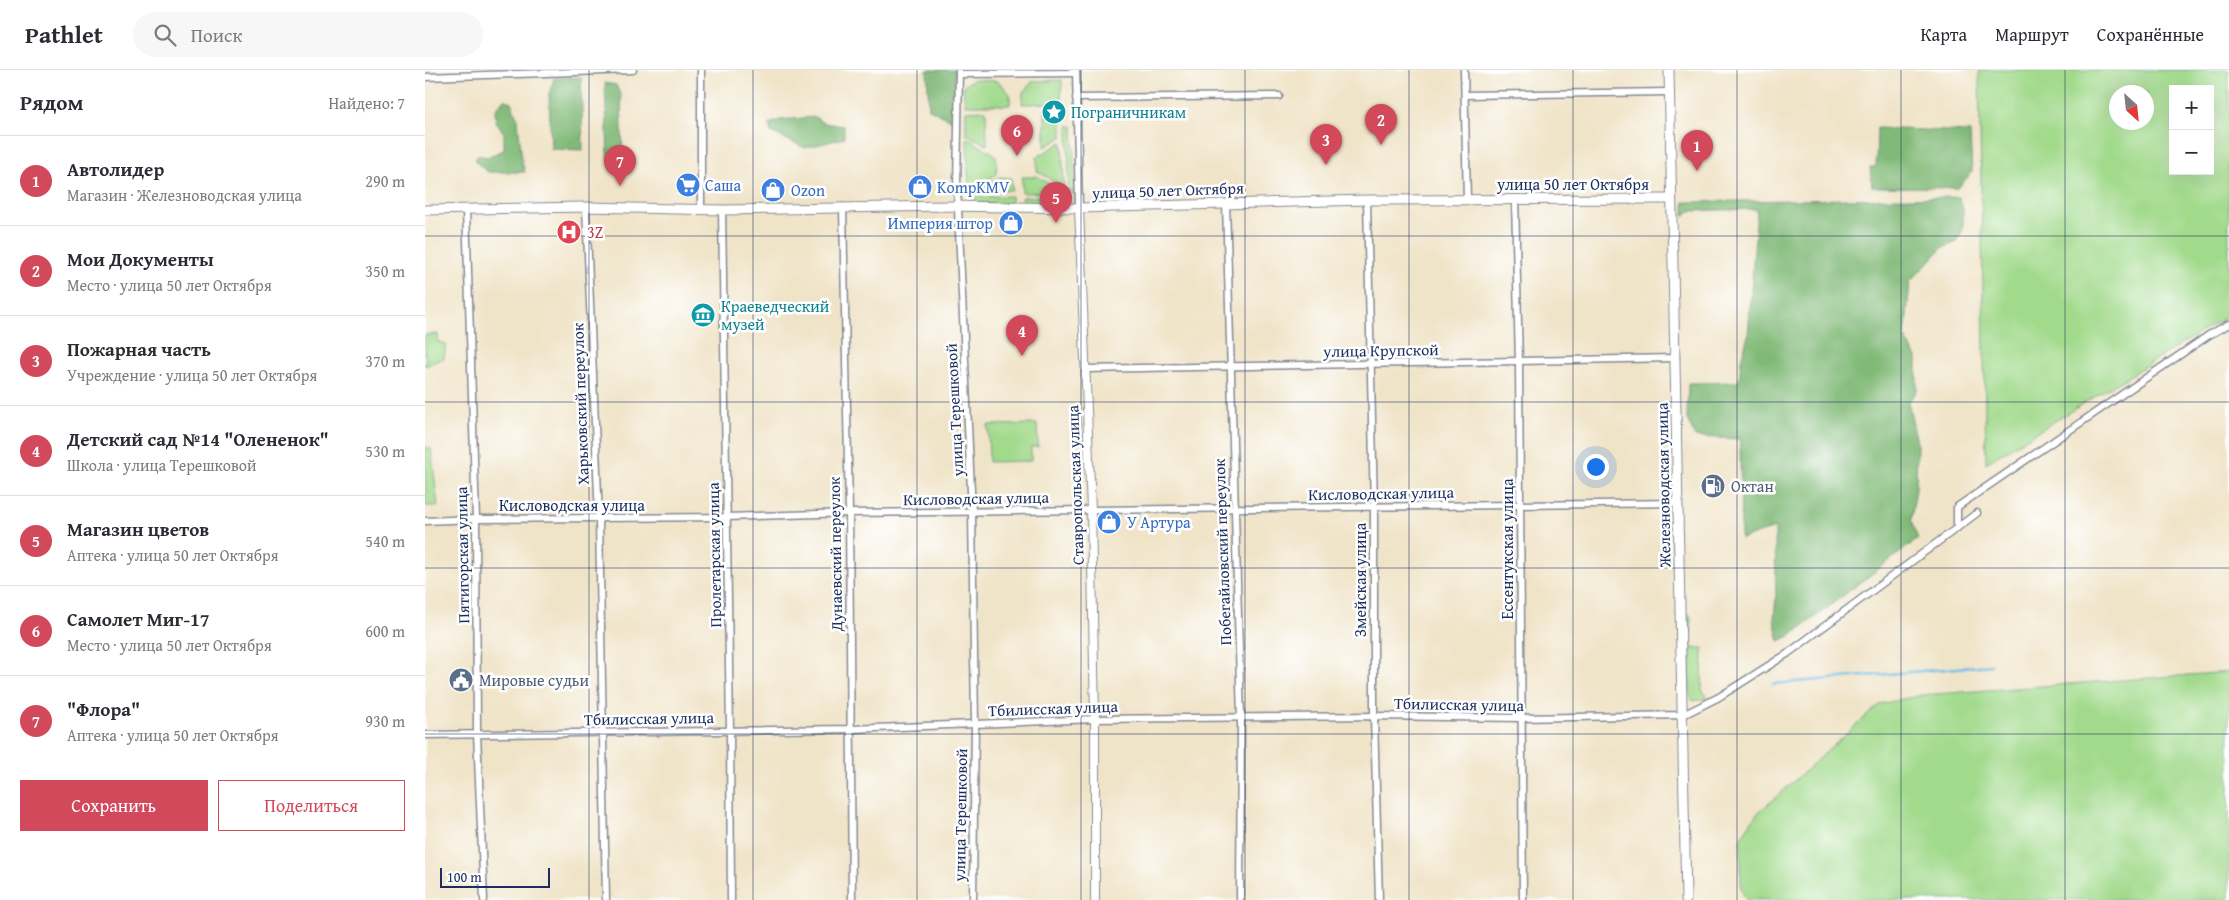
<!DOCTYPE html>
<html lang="ru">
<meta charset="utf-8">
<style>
:root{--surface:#fff;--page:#f7f7f7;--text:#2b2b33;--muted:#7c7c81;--line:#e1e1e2;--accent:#d1495b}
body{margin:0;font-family:"Gentium Book Plus",serif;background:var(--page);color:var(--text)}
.controls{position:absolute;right:15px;top:15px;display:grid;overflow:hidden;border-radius:0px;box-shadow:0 5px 20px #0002}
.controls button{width:45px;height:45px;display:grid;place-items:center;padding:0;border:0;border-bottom:1px solid var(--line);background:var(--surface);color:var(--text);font:25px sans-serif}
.compass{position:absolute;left:1684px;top:15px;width:45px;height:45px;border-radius:50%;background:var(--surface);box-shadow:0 5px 20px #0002;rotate:153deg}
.scale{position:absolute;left:15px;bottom:12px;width:110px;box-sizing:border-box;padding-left:5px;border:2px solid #1b2f5e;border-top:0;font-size:14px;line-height:18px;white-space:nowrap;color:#1b2f5e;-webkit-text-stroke:4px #fff;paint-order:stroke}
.you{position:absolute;left:1170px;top:396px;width:18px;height:18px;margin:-12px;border:4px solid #fff;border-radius:50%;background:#1a73e8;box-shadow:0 0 0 8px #1a73e833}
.badge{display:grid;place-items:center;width:32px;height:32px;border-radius:50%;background:var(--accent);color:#fff;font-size:16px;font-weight:700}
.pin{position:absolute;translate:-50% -41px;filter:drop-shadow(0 1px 2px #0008)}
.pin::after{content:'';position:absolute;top:26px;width:18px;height:15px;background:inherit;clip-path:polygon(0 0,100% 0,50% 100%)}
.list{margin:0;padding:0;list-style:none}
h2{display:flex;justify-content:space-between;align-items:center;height:65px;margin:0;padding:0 20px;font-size:21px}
h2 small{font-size:16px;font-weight:400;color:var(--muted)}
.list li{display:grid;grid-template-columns:32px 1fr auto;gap:15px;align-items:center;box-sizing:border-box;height:90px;padding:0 20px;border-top:1px solid var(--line)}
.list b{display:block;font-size:19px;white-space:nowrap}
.list p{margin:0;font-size:16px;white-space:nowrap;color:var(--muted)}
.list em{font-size:16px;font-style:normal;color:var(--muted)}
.actions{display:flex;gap:10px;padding:15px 20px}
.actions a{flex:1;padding:11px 0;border:1px solid var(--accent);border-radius:0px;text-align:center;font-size:18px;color:var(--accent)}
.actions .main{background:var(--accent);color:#fff}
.icon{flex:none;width:28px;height:28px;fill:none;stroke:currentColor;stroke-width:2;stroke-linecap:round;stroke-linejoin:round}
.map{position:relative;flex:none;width:1804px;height:830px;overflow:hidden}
header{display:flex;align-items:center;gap:30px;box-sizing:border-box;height:70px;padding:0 25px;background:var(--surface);border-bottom:1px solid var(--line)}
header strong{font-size:24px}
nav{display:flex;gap:28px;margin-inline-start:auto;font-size:18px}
.search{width:350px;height:45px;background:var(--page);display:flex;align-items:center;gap:12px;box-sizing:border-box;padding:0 18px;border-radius:28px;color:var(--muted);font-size:19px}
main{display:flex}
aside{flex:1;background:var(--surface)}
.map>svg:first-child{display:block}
</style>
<header>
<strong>Pathlet</strong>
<div class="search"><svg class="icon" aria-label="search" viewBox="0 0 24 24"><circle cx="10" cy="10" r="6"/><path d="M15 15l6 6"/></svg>Поиск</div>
<nav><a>Карта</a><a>Маршрут</a><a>Сохранённые</a></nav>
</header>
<main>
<aside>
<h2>Рядом<small>Найдено: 7</small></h2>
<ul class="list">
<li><span class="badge">1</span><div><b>Автолидер</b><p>Магазин · Железноводская улица</p></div><em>290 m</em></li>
<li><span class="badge">2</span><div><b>Мои Документы</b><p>Место · улица 50 лет Октября</p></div><em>350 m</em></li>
<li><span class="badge">3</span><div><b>Пожарная часть</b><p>Учреждение · улица 50 лет Октября</p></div><em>370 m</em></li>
<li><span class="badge">4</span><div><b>Детский сад №14 &quot;Олененок&quot;</b><p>Школа · улица Терешковой</p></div><em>530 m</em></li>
<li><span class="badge">5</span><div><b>Магазин цветов</b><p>Аптека · улица 50 лет Октября</p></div><em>540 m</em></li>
<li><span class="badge">6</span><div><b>Самолет Миг-17</b><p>Место · улица 50 лет Октября</p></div><em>600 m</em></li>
<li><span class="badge">7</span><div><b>&quot;Флора&quot;</b><p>Аптека · улица 50 лет Октября</p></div><em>930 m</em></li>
</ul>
<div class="actions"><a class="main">Сохранить</a><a>Поделиться</a></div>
</aside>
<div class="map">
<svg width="1804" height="830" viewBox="0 0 1804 830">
<rect width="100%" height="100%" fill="#fff"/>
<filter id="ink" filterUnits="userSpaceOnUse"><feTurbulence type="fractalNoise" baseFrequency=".02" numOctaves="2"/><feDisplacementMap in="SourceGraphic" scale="10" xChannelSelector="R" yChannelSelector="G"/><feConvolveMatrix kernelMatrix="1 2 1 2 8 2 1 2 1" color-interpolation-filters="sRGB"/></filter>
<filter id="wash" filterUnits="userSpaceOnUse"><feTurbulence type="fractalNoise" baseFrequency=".0096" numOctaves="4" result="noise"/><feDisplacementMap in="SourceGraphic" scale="20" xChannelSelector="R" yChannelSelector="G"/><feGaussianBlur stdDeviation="1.12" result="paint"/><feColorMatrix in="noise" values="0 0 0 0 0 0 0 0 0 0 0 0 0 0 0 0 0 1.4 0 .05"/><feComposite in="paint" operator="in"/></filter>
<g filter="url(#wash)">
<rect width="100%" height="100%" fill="#f0e4c8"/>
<g fill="#a2da8c" stroke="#5e8475" fill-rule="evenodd">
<path d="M 1554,0 L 1804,0 L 1804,245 L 1561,393 ZM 1748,19 L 1785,19 L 1785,101 L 1748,101 ZM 1692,22 L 1722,22 L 1722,52 L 1692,52 Z"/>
<path d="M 549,9 L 573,11 L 585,24 L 585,35 L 540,35 L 538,16 Z"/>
<path d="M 637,10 L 636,33 L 597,34 L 598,22 L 608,11 Z"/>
<path d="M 637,38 L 637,67 L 620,77 L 620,40 Z"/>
<path d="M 561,40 L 562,75 L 541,64 L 541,41 Z"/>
<path d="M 643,56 L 648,56 L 650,123 L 644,121 Z"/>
<path d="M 542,68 L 571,85 L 572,104 L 544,121 Z"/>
<path d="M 637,72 L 639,118 L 612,101 L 612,87 Z"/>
<path d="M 610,105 L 638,122 L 597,123 L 597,107 L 609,107 Z"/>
<path d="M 575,107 L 586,108 L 587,120 L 551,122 Z"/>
<path d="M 640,125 L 640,132 L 598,133 L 597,127 Z"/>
<path d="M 586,126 L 586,133 C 572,133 553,137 543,127 Z"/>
<path d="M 13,264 L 13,272 L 21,274 L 19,288 L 0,296 L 0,265 Z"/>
<path d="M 612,354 L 613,377 L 606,377 L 606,391 L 564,392 L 563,355 Z"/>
<path d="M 0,377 L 6,378 L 13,436 L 0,436 Z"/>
<path d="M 1263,543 L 1266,546 L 1266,578 L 1278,578 L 1277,620 L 1282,626 L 1280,629 L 1268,631 L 1265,625 Z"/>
<path d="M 1804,602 L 1804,830 L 1321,830 L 1316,818 L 1316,767 L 1331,745 L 1455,634 L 1497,625 Z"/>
</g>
<g fill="#81ba78" stroke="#4e746b">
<path d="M 502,0 L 530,0 L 528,51 L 504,39 Z"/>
<path d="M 156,7 L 158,80 L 126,79 L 124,24 L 129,8 Z"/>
<path d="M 180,13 L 191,15 L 196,26 L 198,94 L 186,94 L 183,86 Z"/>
<path d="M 79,29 L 86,32 L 93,50 L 97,92 L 100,102 L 63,102 L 50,91 L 53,85 L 62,87 L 79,80 L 79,63 L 71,51 L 70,40 Z"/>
<path d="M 390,47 L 398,53 L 419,56 L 419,68 L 380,78 L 346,62 L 344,54 L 355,50 Z"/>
<path d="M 1452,58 L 1545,62 L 1547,102 L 1533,118 L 1447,117 L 1445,97 L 1451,97 Z"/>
<path d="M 1534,127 L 1538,139 L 1538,159 L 1532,172 L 1517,178 L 1485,212 L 1480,267 L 1492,288 L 1492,321 L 1483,332 L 1492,373 L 1491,419 L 1486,450 L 1493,469 L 1365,566 L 1354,571 L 1349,549 L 1351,526 L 1350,458 L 1316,469 L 1315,369 L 1270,367 L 1262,349 L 1263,313 L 1314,312 L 1316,290 L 1323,266 L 1332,139 L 1265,141 L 1259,146 L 1259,132 Z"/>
</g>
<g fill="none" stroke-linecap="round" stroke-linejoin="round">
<path stroke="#6abae5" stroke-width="2.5" d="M 1348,614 L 1566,595"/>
</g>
</g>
<g filter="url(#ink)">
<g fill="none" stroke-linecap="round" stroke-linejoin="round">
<defs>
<g id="minor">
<path d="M 276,0 L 276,139"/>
<path d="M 534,0 L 532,117 L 547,442 L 550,654 L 548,830"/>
<path d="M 651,0 L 654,138"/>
<path d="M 1039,0 L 1042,129"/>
<path d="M 534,4 L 651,3"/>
<path d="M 0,7 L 208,0"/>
<path d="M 1040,25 L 1244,22"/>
<path d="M 651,28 L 854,26"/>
<path d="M 1090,128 L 1094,293 L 1098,830"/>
<path d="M 942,130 L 949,438 L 949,646 L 954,830"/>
<path d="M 801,133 L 816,648 L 815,830"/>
<path d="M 161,137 L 174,449 L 181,830"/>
<path d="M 418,137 L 424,443 L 427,830"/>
<path d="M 41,139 L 51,449 L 52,663 L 59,830"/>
<path d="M 297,140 L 305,660 L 306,830"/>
<path d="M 661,299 L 1251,288"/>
<path d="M 0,451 L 51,449 L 302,447 L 424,443 L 1253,433"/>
<path d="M 1532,458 L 1532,437 L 1784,265 L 1804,254"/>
<path d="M 0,665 L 426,659 L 670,649 L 949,646 L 1096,648 L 1258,645 L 1294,627 L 1362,584 L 1552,443"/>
</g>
<path id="tertiary" d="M 654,138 L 666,440 L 670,649 L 670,830"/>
<g id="secondary">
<path d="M 1244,0 L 1261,830"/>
<path d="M 0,140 L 161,137 L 297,140 L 521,136 L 654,138 L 942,130 L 1246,129"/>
</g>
</defs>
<use href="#minor" stroke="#868a93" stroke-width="9"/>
<use href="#tertiary" stroke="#868a93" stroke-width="10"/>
<use href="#secondary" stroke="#868a93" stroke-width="11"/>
<use href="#minor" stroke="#fff" stroke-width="6"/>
<use href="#tertiary" stroke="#fff" stroke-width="8"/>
<use href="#secondary" stroke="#fff" stroke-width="9"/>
</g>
</g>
<path fill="none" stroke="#1b2f5e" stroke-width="1" stroke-opacity="0.55" d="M 164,0 L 164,830M 328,0 L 328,830M 492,0 L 492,830M 656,0 L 656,830M 820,0 L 820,830M 984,0 L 984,830M 1148,0 L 1148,830M 1312,0 L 1312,830M 1476,0 L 1476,830M 1640,0 L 1640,830M 0,166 L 1804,166M 0,332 L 1804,332M 0,498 L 1804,498M 0,664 L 1804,664"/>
<defs>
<symbol id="sight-disc" viewBox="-11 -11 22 22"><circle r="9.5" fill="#0f9aa8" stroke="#fff"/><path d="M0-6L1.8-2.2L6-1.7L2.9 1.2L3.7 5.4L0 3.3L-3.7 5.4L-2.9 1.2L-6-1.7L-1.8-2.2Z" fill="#fff"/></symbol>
<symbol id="supermarket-disc" viewBox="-11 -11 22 22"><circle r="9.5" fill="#3f7fe0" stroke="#fff"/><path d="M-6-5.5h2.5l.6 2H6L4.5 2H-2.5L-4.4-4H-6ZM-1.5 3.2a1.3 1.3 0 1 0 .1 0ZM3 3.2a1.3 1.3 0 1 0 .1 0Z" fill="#fff"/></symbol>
<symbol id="shop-disc" viewBox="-11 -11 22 22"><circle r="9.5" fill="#3f7fe0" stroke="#fff"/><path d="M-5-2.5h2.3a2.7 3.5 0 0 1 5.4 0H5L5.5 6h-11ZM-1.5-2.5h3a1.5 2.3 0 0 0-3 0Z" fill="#fff"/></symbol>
<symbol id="hospital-disc" viewBox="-11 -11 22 22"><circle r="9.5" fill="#e0444e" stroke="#fff"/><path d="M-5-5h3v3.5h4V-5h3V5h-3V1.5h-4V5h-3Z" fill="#fff"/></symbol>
<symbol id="museum-disc" viewBox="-11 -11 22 22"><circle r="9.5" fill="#0f9aa8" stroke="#fff"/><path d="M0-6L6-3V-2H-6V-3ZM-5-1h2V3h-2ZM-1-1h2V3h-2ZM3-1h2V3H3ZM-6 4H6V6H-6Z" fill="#fff"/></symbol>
<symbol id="fuel-disc" viewBox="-11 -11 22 22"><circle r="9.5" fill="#5c6f8a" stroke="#fff"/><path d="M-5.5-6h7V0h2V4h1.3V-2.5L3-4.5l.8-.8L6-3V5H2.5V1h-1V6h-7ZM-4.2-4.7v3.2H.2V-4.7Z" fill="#fff"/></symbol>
<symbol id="civic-disc" viewBox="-11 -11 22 22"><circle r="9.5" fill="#5c6f8a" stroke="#fff"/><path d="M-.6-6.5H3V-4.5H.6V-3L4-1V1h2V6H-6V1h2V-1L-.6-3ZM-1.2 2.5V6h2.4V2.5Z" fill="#fff"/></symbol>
</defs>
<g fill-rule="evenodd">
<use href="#sight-disc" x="615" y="28" width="28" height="28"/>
<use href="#supermarket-disc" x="249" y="101" width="28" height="28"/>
<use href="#shop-disc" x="481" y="103" width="28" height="28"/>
<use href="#shop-disc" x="334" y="106" width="28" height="28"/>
<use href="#shop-disc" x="572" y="139" width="28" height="28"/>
<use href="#hospital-disc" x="130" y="148" width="28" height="28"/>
<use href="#museum-disc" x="264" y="231" width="28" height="28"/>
<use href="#fuel-disc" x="1274" y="402" width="28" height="28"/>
<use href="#shop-disc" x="670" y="438" width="28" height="28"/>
<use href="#civic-disc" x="22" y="596" width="28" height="28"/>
</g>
<g text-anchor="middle" stroke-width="5" stroke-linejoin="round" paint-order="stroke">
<g font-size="16" fill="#0d838f" stroke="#fff" text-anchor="start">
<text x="646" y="48">Пограничникам</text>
<text x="296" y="242">Краеведческий<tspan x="296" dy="18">музей</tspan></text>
</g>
<g font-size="16" fill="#1b2f5e" stroke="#fff">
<text x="1148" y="120">улица 50 лет Октября</text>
<text transform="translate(743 120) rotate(-2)" y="6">улица 50 лет Октября</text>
<text transform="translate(956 280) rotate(-1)" y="6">улица Крупской</text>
<text transform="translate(155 334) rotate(-92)" y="6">Харьковский переулок</text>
<text transform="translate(529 340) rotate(-93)" y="6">улица Терешковой</text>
<text transform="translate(650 415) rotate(-92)" y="6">Ставропольская улица</text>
<text transform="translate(1238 415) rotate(-91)" y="6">Железноводская улица</text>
<text transform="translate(956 423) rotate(-1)" y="6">Кисловодская улица</text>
<text transform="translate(551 428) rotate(-1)" y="6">Кисловодская улица</text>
<text x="147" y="441">Кисловодская улица</text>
<text transform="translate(1082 479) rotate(-90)" y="6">Ессентукская улица</text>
<text transform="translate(797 482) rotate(-92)" y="6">Побегайловский переулок</text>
<text transform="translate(410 484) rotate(-91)" y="6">Дунаевский переулок</text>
<text transform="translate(37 485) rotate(-91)" y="6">Пятигорская улица</text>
<text transform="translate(289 485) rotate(-91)" y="6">Пролетарская улица</text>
<text transform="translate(935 510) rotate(-90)" y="6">Змейская улица</text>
<text transform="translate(1034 634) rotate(1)" y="6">Тбилисская улица</text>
<text transform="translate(628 638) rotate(-2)" y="6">Тбилисская улица</text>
<text transform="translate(224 648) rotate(-1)" y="6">Тбилисская улица</text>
<text transform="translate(535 745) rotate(-89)" y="6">улица Терешковой</text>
</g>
<g font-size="16" fill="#366cbe" stroke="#fff" text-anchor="start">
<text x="280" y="121">Саша</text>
<text x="512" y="123">KompKMV</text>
<text x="366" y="126">Ozon</text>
<text x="568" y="159" text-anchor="end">Империя штор</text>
<text x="702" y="458">У Артура</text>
</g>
<g font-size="16" fill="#be3a42" stroke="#fff" text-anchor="start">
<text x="162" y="168">3Z</text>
</g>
<g font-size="16" fill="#4e5e75" stroke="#fff" text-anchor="start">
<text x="1306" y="422">Октан</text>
<text x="54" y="616">Мировые судьи</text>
</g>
</g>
</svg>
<div class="controls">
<button>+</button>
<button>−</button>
</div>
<svg class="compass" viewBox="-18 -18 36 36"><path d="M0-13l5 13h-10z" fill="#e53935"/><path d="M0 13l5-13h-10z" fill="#7c7c81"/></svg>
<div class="scale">100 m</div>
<div class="you"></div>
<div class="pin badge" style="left:1272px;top:101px">1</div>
<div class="pin badge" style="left:956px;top:75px">2</div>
<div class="pin badge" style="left:901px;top:95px">3</div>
<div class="pin badge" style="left:597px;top:286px">4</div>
<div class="pin badge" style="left:631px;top:153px">5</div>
<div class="pin badge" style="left:592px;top:86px">6</div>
<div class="pin badge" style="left:195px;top:116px">7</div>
</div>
</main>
